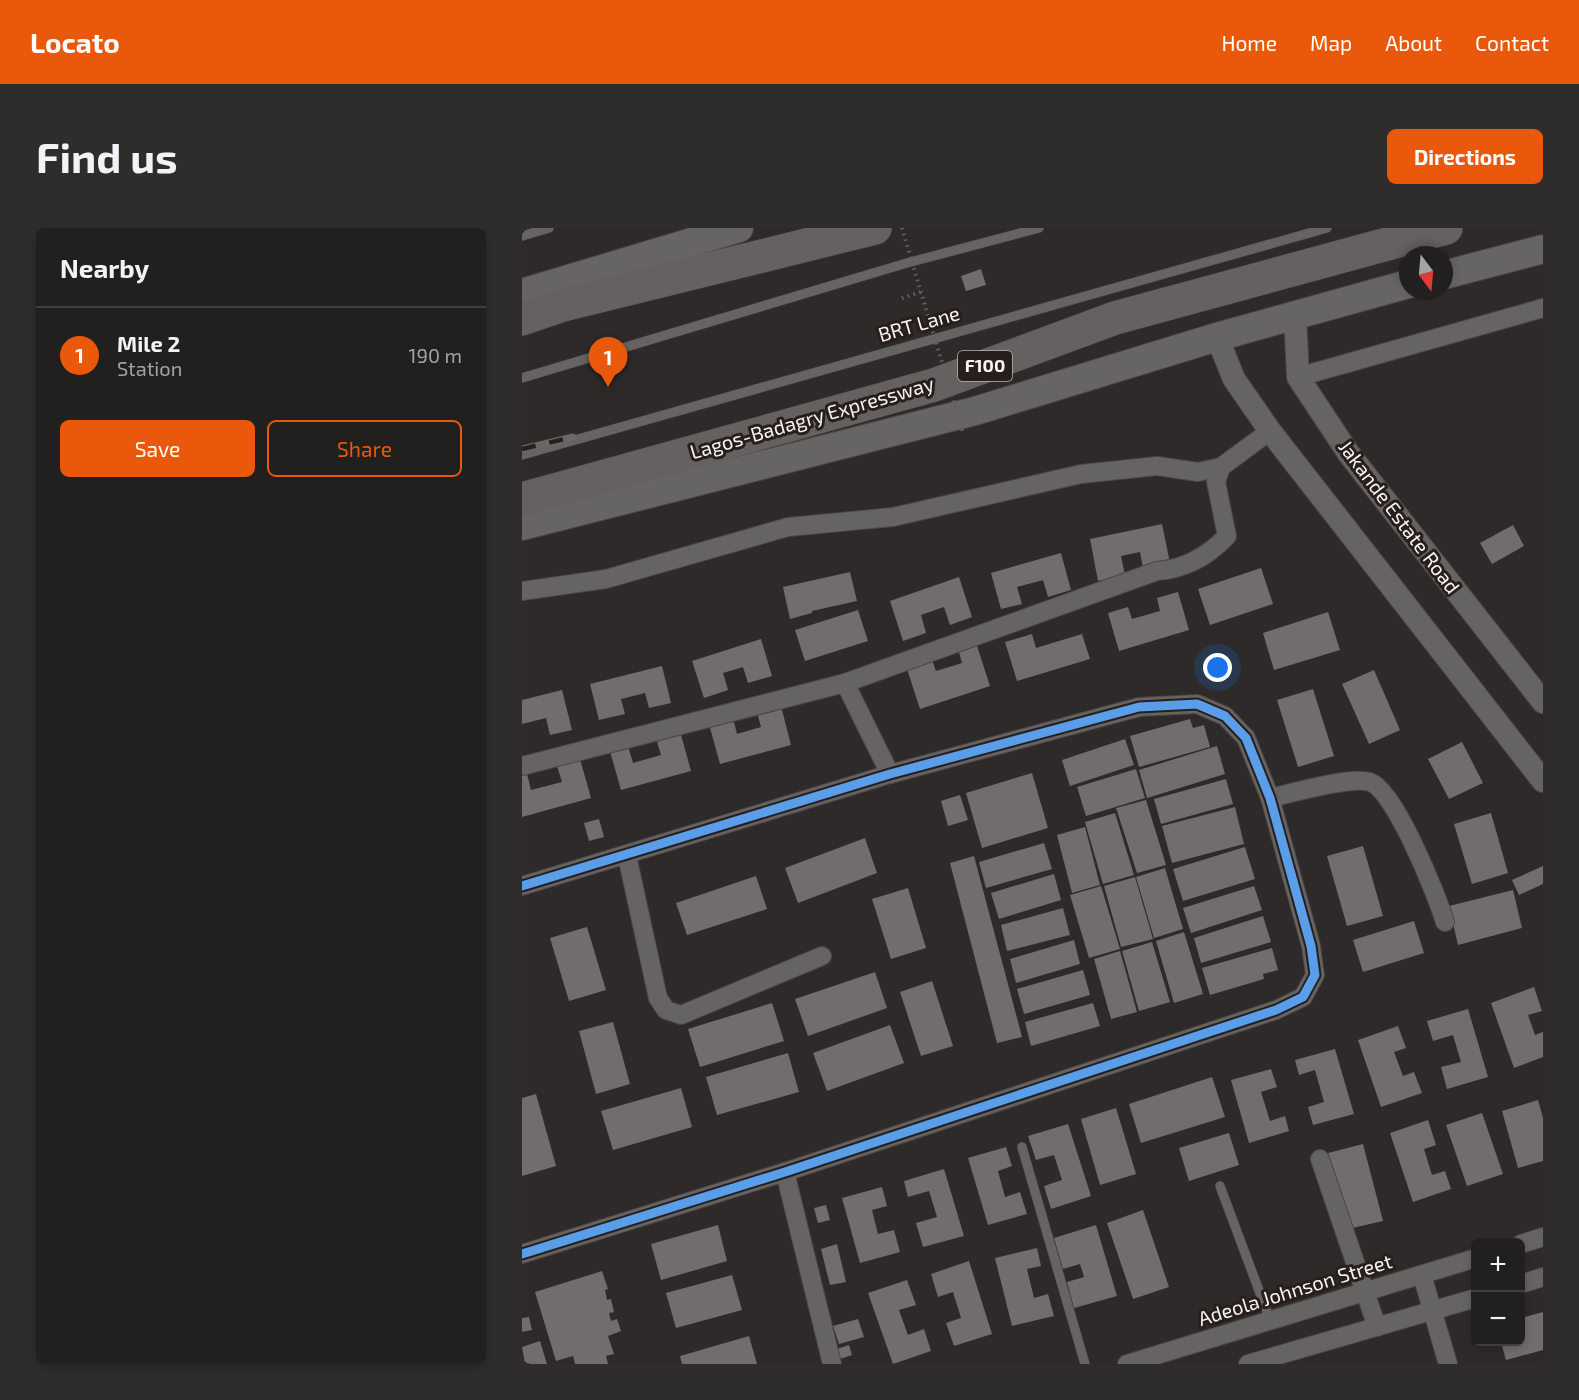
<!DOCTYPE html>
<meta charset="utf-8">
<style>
:root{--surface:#22201f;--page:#2e2d2c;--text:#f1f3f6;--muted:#a2a3a4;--line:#3f3e3d;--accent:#ea580c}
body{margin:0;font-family:"Exo 2",sans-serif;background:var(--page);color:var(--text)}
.controls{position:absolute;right:18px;bottom:18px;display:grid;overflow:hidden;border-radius:9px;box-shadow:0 3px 9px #0003}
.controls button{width:54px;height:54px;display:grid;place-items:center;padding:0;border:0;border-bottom:2px solid var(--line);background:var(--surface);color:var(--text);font:30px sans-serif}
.compass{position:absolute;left:877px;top:18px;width:54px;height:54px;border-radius:50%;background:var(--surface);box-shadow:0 3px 9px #0003;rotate:164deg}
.you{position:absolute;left:696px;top:440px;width:21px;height:21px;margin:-15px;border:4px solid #fff;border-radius:50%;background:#1a73e8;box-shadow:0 0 0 9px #1a73e833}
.badge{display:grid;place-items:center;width:39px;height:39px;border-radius:50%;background:var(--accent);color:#fff;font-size:20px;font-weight:700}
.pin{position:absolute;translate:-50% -50px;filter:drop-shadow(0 2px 3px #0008)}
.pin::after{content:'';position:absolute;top:32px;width:21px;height:18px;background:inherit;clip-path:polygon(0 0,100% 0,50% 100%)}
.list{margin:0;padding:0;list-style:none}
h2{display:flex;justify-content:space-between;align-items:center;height:78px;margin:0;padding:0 24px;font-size:26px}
h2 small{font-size:20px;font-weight:400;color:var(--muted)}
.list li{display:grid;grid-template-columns:39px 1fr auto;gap:18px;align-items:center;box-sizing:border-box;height:96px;padding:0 24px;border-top:2px solid var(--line)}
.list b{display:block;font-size:22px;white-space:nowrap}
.list p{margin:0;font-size:20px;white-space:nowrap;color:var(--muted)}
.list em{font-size:20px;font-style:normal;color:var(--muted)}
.actions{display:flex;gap:12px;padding:18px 24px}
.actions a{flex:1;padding:14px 0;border:2px solid var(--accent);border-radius:9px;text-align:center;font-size:21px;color:var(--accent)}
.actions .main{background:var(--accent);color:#fff}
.map{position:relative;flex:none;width:1021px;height:1136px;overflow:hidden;border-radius:9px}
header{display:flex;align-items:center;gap:36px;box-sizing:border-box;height:84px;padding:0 30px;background:var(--accent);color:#fff}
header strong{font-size:28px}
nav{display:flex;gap:33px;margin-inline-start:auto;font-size:21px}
.intro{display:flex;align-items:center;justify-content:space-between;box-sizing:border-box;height:144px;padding:0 36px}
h1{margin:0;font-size:42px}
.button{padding:15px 27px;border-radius:9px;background:var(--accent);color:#fff;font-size:21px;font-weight:700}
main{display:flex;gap:36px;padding:0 36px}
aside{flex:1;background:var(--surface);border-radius:9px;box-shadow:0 3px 9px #0003}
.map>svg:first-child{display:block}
</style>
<header>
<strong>Locato</strong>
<nav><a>Home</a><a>Map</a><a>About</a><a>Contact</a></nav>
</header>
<div class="intro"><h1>Find us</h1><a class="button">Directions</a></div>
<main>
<aside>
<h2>Nearby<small></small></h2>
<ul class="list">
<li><span class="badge">1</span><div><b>Mile 2</b><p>Station</p></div><em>190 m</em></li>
</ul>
<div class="actions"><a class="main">Save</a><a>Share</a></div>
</aside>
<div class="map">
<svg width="1021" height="1136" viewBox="0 0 1021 1136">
<rect width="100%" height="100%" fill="#2e2a29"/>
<g fill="#716d6c">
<path d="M 459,41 L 464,57 L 444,63 L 439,48 Z"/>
<path d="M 640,296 L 648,335 L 621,340 L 618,324 L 599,328 L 603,347 L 576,353 L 568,311 Z"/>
<path d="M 991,297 L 1002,318 L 970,336 L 958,315 Z"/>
<path d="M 539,325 L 549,362 L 526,369 L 521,352 L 495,359 L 500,376 L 479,381 L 469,345 Z"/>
<path d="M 739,340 L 751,376 L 688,397 L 676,361 Z"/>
<path d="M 328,344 L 335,373 L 290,383 L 290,385 L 268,391 L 261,359 Z"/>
<path d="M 437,349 L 450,389 L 428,397 L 422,379 L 399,387 L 404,405 L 381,413 L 368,373 Z"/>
<path d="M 656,364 L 667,402 L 597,423 L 586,385 L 606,379 L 610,391 L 638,383 L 635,370 Z"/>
<path d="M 336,382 L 346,413 L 283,433 L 273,402 Z"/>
<path d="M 806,384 L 818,422 L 752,442 L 741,405 Z"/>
<path d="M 510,406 L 514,420 L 560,406 L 568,431 L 495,453 L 483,414 Z"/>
<path d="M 239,411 L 250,448 L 226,455 L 221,439 L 201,445 L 206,462 L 182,470 L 170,433 Z"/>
<path d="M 455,418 L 468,458 L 398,481 L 385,441 L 410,432 L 414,443 L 440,435 L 437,424 Z"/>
<path d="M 140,438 L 149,475 L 127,480 L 123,465 L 99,471 L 103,486 L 77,492 L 68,456 Z"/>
<path d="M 852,442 L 878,502 L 847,516 L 820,456 Z"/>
<path d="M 791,461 L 812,528 L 776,539 L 755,472 Z"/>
<path d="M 40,462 L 50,502 L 28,507 L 24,490 L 0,496 L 0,472 Z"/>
<path d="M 259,478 L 269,517 L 198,536 L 187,496 L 211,490 L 215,506 L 239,499 L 235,484 Z"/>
<path d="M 668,491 L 671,500 L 682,497 L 688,519 L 617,539 L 608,508 Z"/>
<path d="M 158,503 L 169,543 L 99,562 L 88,523 L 106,518 L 111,535 L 139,527 L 134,510 Z"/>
<path d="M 603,511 L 612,537 L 548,558 L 540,532 Z"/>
<path d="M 940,514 L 961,555 L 927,571 L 906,531 Z"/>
<path d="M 695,518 L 703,546 L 625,570 L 617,542 Z"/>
<path d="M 58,531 L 69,570 L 0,589 L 0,548 L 5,546 L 9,562 L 40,554 L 35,538 Z"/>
<path d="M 614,541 L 623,570 L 564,588 L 555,559 Z"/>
<path d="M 510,545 L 526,600 L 460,620 L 444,565 Z"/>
<path d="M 704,551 L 711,576 L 639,596 L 632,571 Z"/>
<path d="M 438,567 L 446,592 L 426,598 L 419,573 Z"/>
<path d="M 624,572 L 644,637 L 615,645 L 594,580 Z"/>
<path d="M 713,579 L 722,616 L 650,635 L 640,598 Z"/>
<path d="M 593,585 L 612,647 L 581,656 L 563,594 Z"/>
<path d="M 969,585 L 986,645 L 950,656 L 932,596 Z"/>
<path d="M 77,591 L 82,609 L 67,613 L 62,595 Z"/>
<path d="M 563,599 L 578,657 L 550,665 L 535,607 Z"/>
<path d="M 343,610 L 355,645 L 276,675 L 263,640 Z"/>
<path d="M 522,615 L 530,641 L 464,660 L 457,634 Z"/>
<path d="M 841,618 L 861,688 L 825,698 L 805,628 Z"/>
<path d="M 723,619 L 733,651 L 661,673 L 651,641 Z"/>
<path d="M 452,628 L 500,809 L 475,815 L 428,635 Z"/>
<path d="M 1021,638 L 1021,656 L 997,667 L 990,652 Z"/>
<path d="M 643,640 L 661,701 L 632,710 L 614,649 Z"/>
<path d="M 532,646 L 539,672 L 477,691 L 469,665 Z"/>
<path d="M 234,648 L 245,681 L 165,707 L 154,675 Z"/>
<path d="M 613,649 L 631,711 L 599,719 L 582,658 Z"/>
<path d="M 579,658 L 598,721 L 567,730 L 548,667 Z"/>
<path d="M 732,658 L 740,682 L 669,705 L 661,680 Z"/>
<path d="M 386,660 L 404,720 L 369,731 L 350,671 Z"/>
<path d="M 991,662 L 1000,700 L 936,717 L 927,678 Z"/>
<path d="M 541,680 L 548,707 L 485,723 L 479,697 Z"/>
<path d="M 741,688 L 749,714 L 679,735 L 672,710 Z"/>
<path d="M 892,693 L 902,725 L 841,744 L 831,712 Z"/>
<path d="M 65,699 L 84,762 L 47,773 L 28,710 Z"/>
<path d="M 662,704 L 681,766 L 652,775 L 634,713 Z"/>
<path d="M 552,712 L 558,736 L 494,755 L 488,731 Z"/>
<path d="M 630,714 L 648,774 L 617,783 L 600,723 Z"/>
<path d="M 750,720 L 756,742 L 741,746 L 742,751 L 688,767 L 680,740 Z"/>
<path d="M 598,723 L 615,784 L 589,791 L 572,731 Z"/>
<path d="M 561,742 L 568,767 L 502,786 L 495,761 Z"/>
<path d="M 353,744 L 365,780 L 286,808 L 273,771 Z"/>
<path d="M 410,753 L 431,818 L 399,828 L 378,764 Z"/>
<path d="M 1012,759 L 1020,783 L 1006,787 L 1013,807 L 1021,804 L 1021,829 L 992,840 L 969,775 Z"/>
<path d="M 250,775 L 262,813 L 178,839 L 166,801 Z"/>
<path d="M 571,775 L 578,798 L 509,818 L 503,794 Z"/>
<path d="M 946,781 L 966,849 L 925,861 L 919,839 L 939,834 L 931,807 L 911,813 L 905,793 Z"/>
<path d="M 91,794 L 108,856 L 74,866 L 57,803 Z"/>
<path d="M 368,797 L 382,835 L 305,863 L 291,825 Z"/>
<path d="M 876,798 L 884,820 L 872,824 L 881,848 L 892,844 L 900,865 L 859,879 L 836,812 Z"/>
<path d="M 813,821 L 832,886 L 791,897 L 786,879 L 802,874 L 793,842 L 777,847 L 773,832 Z"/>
<path d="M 266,825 L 277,864 L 195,887 L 184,849 Z"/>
<path d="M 749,841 L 755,859 L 739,864 L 748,893 L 763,888 L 767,903 L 727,915 L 709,852 Z"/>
<path d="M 690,849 L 703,889 L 619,915 L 607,876 Z"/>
<path d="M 159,860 L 170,899 L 91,922 L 79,883 Z"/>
<path d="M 14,866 L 34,938 L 0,948 L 0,870 Z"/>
<path d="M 1016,872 L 1021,890 L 1021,933 L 996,940 L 980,883 Z"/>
<path d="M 594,880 L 614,946 L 578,957 L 559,891 Z"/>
<path d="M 960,885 L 981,946 L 945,958 L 924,897 Z"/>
<path d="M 906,892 L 914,917 L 902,921 L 910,947 L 923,943 L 929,961 L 891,974 L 868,905 Z"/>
<path d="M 546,896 L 569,968 L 529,981 L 522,958 L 540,952 L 532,927 L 514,932 L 506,908 Z"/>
<path d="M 707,905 L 717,937 L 667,953 L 657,920 Z"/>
<path d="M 841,916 L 861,993 L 826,1001 L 806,925 Z"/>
<path d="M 484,919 L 490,938 L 476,943 L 483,969 L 498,964 L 505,986 L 466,997 L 446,930 Z"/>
<path d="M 422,941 L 442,1008 L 401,1019 L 394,995 L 415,989 L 407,963 L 386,969 L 382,953 Z"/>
<path d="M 360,959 L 365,978 L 350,982 L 356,1006 L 372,1002 L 378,1024 L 338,1035 L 320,970 Z"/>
<path d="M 304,977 L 308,992 L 296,995 L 292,980 Z"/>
<path d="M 621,982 L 647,1059 L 611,1071 L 585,995 Z"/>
<path d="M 196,997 L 205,1033 L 139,1052 L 129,1016 Z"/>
<path d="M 574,997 L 595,1068 L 552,1080 L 545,1054 L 562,1049 L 558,1036 L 541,1041 L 532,1010 Z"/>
<path d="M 315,1016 L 324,1054 L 308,1057 L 299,1021 Z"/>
<path d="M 515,1020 L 519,1038 L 505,1041 L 512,1070 L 526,1066 L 532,1088 L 490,1098 L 473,1030 Z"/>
<path d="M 447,1033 L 470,1106 L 432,1118 L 424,1095 L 439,1090 L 431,1064 L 416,1069 L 409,1046 Z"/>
<path d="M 80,1043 L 86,1061 L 83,1062 L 85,1072 L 89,1071 L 92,1084 L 87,1085 L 89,1093 L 95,1091 L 99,1103 L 86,1108 L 92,1126 L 84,1128 L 86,1136 L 53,1136 L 51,1128 L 34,1133 L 13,1064 Z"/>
<path d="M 210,1047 L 220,1082 L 154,1100 L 144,1065 Z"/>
<path d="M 385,1052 L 394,1077 L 377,1082 L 386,1107 L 402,1101 L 409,1123 L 371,1136 L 346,1065 Z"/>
<path d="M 1021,1084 L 1021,1122 L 984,1132 L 979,1114 L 999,1114 L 999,1090 Z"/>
<path d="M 7,1089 L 10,1102 L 0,1104 L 0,1090 Z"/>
<path d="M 336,1091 L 342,1109 L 317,1116 L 311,1098 Z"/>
<path d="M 227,1108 L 235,1136 L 160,1136 L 158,1128 Z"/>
<path d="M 18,1113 L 25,1136 L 3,1136 L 0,1119 Z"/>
<path d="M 327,1117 L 330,1127 L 315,1132 L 312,1122 Z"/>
</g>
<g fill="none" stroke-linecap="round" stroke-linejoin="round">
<defs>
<g id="service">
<path d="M 0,8 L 27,0"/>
<path d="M 0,150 L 385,35 L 517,0"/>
<path d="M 0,227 L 805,0"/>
<path d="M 500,919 L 563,1136"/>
<path d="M 698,958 L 748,1092"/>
</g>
<g id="minor">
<path d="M 776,149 L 1021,80"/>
<path d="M 0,363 L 84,351 L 266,299 L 371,289 L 559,246 L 635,238 L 676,244 L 699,239"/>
<path d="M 323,455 L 368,546"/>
<path d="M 0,538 L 323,455 L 635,343 C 663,341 686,328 705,308 L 694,254 L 699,239 L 748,203"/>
<path d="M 748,570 C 770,565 829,548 848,554 C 873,562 915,668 923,694"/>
<path d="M 105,628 L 136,770 L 144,782 L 159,787 L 300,728"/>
<path d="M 0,658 L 368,546 L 617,479 L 675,476 L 703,488 L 724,510 L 748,570 L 789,718 L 793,747 L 781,769 L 754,782 L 263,944 L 0,1026"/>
<path d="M 798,931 L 855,1099"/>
<path d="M 263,944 L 310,1136"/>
<path d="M 999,1016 L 1021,1009"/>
<path d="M 900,1047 L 926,1136"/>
<path d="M 999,1056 L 1021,1049"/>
<path d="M 605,1136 L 954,1030"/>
<path d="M 726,1136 L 954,1070"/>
</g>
<g id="tertiary">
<path d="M 773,86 L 776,149 L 827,226 L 1021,474"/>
<path d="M 695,109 L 712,151 L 748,203 L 1021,553"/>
</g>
<g id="primary">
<path d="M 922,47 L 1021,21"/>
<path d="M 0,65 L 217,0"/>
<path d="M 0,298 L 453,183 L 695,109 L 886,56"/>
</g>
<g id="motorway">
<path d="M 0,91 L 41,77 L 353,0"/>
<path d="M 0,271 L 412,157 L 593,90 L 924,0"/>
</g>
</defs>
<use href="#service" stroke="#4a4746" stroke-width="10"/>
<use href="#minor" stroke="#4a4746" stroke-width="20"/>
<use href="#tertiary" stroke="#4a4746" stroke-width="24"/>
<use href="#primary" stroke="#4a4746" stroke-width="30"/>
<use href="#motorway" stroke="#4a4746" stroke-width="34"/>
<path stroke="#636160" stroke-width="4" stroke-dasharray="1.5 4.5" stroke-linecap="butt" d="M 380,70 L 399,64"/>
<use href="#service" stroke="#656463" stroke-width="9"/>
<use href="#minor" stroke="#656463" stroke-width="18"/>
<use href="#tertiary" stroke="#656463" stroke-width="22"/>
<use href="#primary" stroke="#676563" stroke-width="28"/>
<use href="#motorway" stroke="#646160" stroke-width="33"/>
<defs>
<path id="rail" d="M 0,221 L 51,209"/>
</defs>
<use href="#rail" stroke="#6a6867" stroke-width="7"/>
<use href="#rail" stroke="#271f1d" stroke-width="4.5" stroke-dasharray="14" stroke-linecap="butt"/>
<path stroke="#636160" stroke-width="4" stroke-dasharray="1.5 4.5" stroke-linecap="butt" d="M 380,0 L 441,205"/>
<defs>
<path id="cycleway" d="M 0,658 L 368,546 L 617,479 L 675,476 L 703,488 L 724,510 L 748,570 L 789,718 L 793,747 L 781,769 L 754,782 L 263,944 L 0,1026"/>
</defs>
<use href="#cycleway" stroke="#271f1d" stroke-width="13"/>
<use href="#cycleway" stroke="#5a9eea" stroke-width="9"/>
</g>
<g text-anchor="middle" stroke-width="6" stroke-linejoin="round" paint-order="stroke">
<rect fill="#271f1d" stroke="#bab3b1" stroke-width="1.5" x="436" y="123" width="54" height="30" rx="4.5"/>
<g font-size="18" font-weight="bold" fill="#f9f3f1">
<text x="463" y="144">F100</text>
</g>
<g font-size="20" fill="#f9f3f1" stroke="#271f1d">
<text transform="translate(397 96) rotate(-16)" y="7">BRT Lane</text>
<text transform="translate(290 190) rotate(-16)" y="7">Lagos-Badagry Expressway</text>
<text transform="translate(877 289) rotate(53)" y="7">Jakande Estate Road</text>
<text transform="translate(773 1062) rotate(-17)" y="7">Adeola Johnson Street</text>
</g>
</g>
</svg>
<div class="controls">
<button>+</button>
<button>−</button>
</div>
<svg class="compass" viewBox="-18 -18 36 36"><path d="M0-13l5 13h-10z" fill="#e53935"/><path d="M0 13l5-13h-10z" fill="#a2a3a4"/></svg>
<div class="you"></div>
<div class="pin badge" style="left:86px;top:159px">1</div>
</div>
</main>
